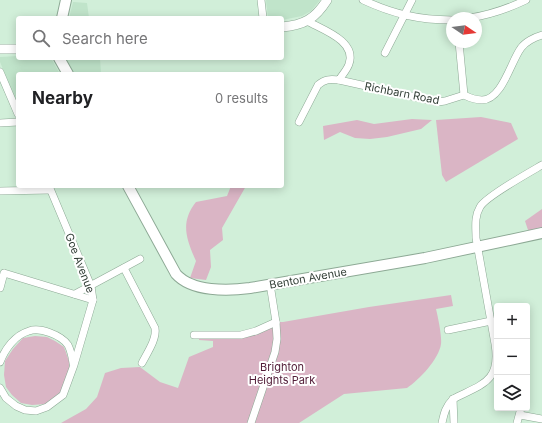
<!DOCTYPE html>
<meta charset="utf-8">
<style>
:root{--surface:#fff;--page:#f2f2f2;--text:#202124;--muted:#757577;--line:#e0e0e0}
body{margin:0;font-family:Inter,sans-serif;background:var(--page);color:var(--text)}
.controls{position:absolute;right:12px;bottom:12px;display:grid;overflow:hidden;border-radius:4px;box-shadow:0 2px 10px #0003}
.controls button{width:36px;height:36px;display:grid;place-items:center;padding:0;border:0;border-bottom:1px solid var(--line);background:var(--surface);color:var(--text);font:20px sans-serif}
.compass{position:absolute;left:446px;top:12px;width:36px;height:36px;border-radius:50%;background:var(--surface);box-shadow:0 2px 10px #0003;rotate:103deg}
.list{margin:0;padding:0;list-style:none}
h2{display:flex;justify-content:space-between;align-items:center;height:52px;margin:0;padding:0 16px;font-size:17px}
h2 small{font-size:13px;font-weight:400;color:var(--muted)}
.icon{flex:none;width:22px;height:22px;fill:none;stroke:currentColor;stroke-width:2;stroke-linecap:round;stroke-linejoin:round}
.map{position:relative;flex:none;width:542px;height:423px;overflow:hidden}
.search{position:absolute;background:var(--surface);box-shadow:0 2px 10px #0003;left:16px;top:16px;width:268px;height:44px;display:flex;align-items:center;gap:10px;box-sizing:border-box;padding:0 14px;border-radius:4px;color:var(--muted);font-size:15px}
.panel{position:absolute;background:var(--surface);box-shadow:0 2px 10px #0003;left:16px;top:72px;width:268px;height:116px;border-radius:4px}
.map>svg:first-child{display:block}
</style>
<div class="map">
<svg width="542" height="423" viewBox="0 0 542 423">
<rect width="100%" height="100%" fill="#d1efd9"/>
<g fill="#c0e4ca">
<path d="M 266,0 L 320,0 L 311,11 L 302,16 L 282,20 L 282,18 L 268,18 Z"/>
<path d="M 73,2 L 87,3 L 89,18 L 69,18 Z"/>
<path d="M 18,56 L 18,58 L 51,58 L 60,74 L 18,74 L 18,105 L 0,62 L 0,57 Z"/>
<path d="M 65,58 L 100,58 L 101,74 L 74,74 Z"/>
</g>
<g fill="#dab5c5">
<path d="M 481,117 L 511,123 L 518,139 L 446,182 L 442,175 L 436,120 Z"/>
<path d="M 412,119 L 432,120 L 421,129 L 387,137 L 370,139 L 355,138 L 340,132 L 324,140 L 323,126 L 357,120 L 374,124 Z"/>
<path d="M 231,186 L 246,186 L 222,228 L 223,240 L 210,250 L 211,267 L 206,280 L 190,278 L 196,261 C 186,239 180,222 196,202 L 227,196 Z"/>
<path d="M 542,209 L 542,233 L 530,236 L 525,221 Z"/>
<path d="M 451,295 L 453,306 L 436,309 C 438,317 442,336 441,344 C 439,359 419,380 407,388 L 344,394 L 299,423 L 61,423 L 86,409 L 97,397 L 105,373 L 121,368 L 140,367 L 160,382 L 178,388 L 189,357 L 213,347 L 213,341 L 199,340 L 199,332 L 238,334 L 271,322 L 283,322 L 369,307 Z"/>
<path d="M 35,336 L 47,337 L 55,341 L 64,347 L 69,361 L 69,370 L 60,393 L 46,404 L 32,405 L 21,403 L 12,395 L 6,387 L 4,375 L 5,361 L 13,349 L 23,338 Z"/>
</g>
<g fill="none" stroke-linecap="round" stroke-linejoin="round">
<defs>
<g id="street">
<path d="M 261,0 L 263,18"/>
<path d="M 363,0 C 393,14 419,20 452,20"/>
<path d="M 469,18 C 489,15 507,9 526,0"/>
<path d="M 459,42 L 464,95 C 470,98 476,100 482,100 C 502,100 511,61 521,48 C 525,42 535,37 542,35"/>
<path d="M 385,53 L 412,0"/>
<path d="M 0,72 L 18,114"/>
<path d="M 339,80 L 438,102 L 445,101 L 464,95"/>
<path d="M 299,122 L 318,85 C 325,79 330,79 339,80 C 342,75 347,70 349,64 C 357,41 323,30 307,21"/>
<path d="M 0,123 L 18,122"/>
<path d="M 0,191 L 50,190"/>
<path d="M 124,268 L 155,328 C 157,339 147,353 142,363"/>
<path d="M 0,288 L 4,273 L 93,300"/>
<path d="M 75,294 L 140,259"/>
<path d="M 448,330 L 491,321"/>
<path d="M 194,335 L 241,335 L 256,331 L 276,322"/>
<path d="M 0,362 C 5,349 15,335 29,331 C 40,327 61,335 68,345 C 71,351 72,356 73,363"/>
<path d="M 0,388 L 6,398 L 16,406 L 25,410 L 36,411 L 47,407 L 63,395 L 74,365 L 93,300 L 91,286 L 49,186"/>
<path d="M 453,399 L 454,423"/>
<path d="M 520,415 L 542,419"/>
<path d="M 251,423 L 275,352 L 277,339 L 276,322 L 270,284"/>
<path d="M 442,423 C 444,413 446,406 453,399 C 482,384 501,382 495,344 L 476,238 C 476,228 474,217 480,207 C 485,197 530,172 542,165"/>
<path d="M 517,423 L 521,408"/>
</g>
<g id="secondary">
<path d="M 282,27 C 304,25 315,19 327,0"/>
<path d="M 0,49 L 18,49"/>
</g>
<g id="primary">
<path d="M 62,18 L 66,0"/>
<path d="M 59,58 L 68,74"/>
<path d="M 128,186 L 176,274 C 192,292 228,291 250,288 L 425,258 L 542,233"/>
</g>
</defs>
<use href="#street" stroke="#8da995" stroke-width="8"/>
<use href="#secondary" stroke="#8da995" stroke-width="10"/>
<use href="#primary" stroke="#8da995" stroke-width="12"/>
<use href="#street" stroke="#fff" stroke-width="7"/>
<use href="#secondary" stroke="#fff" stroke-width="9"/>
<use href="#primary" stroke="#fff" stroke-width="10"/>
</g>
<g text-anchor="middle" stroke-width="4" stroke-linejoin="round" paint-order="stroke">
<g font-size="11" fill="#323e36" stroke="#fff">
<text transform="translate(402 93) rotate(11)" y="4">Richbarn Road</text>
<text transform="translate(80 263) rotate(69)" y="4">Goe Avenue</text>
<text transform="translate(308 278) rotate(-10)" y="4">Benton Avenue</text>
</g>
<g font-size="11" fill="#511c37" stroke="#fff">
<text x="282" y="371">Brighton<tspan x="282" dy="13">Heights Park</tspan></text>
</g>
</g>
</svg>
<div class="controls">
<button>+</button>
<button>−</button>
<button><svg class="icon" aria-label="layers" viewBox="0 0 24 24"><path d="M12 4l9 5-9 5-9-5zM3 14l9 5 9-5"/></svg></button>
</div>
<svg class="compass" viewBox="-18 -18 36 36"><path d="M0-13l5 13h-10z" fill="#e53935"/><path d="M0 13l5-13h-10z" fill="#757577"/></svg>
<div class="search"><svg class="icon" aria-label="search" viewBox="0 0 24 24"><circle cx="10" cy="10" r="6"/><path d="M15 15l6 6"/></svg>Search here</div>
<section class="panel">
<h2>Nearby<small>0 results</small></h2>
<ul class="list">
</ul>
</section>
</div>
